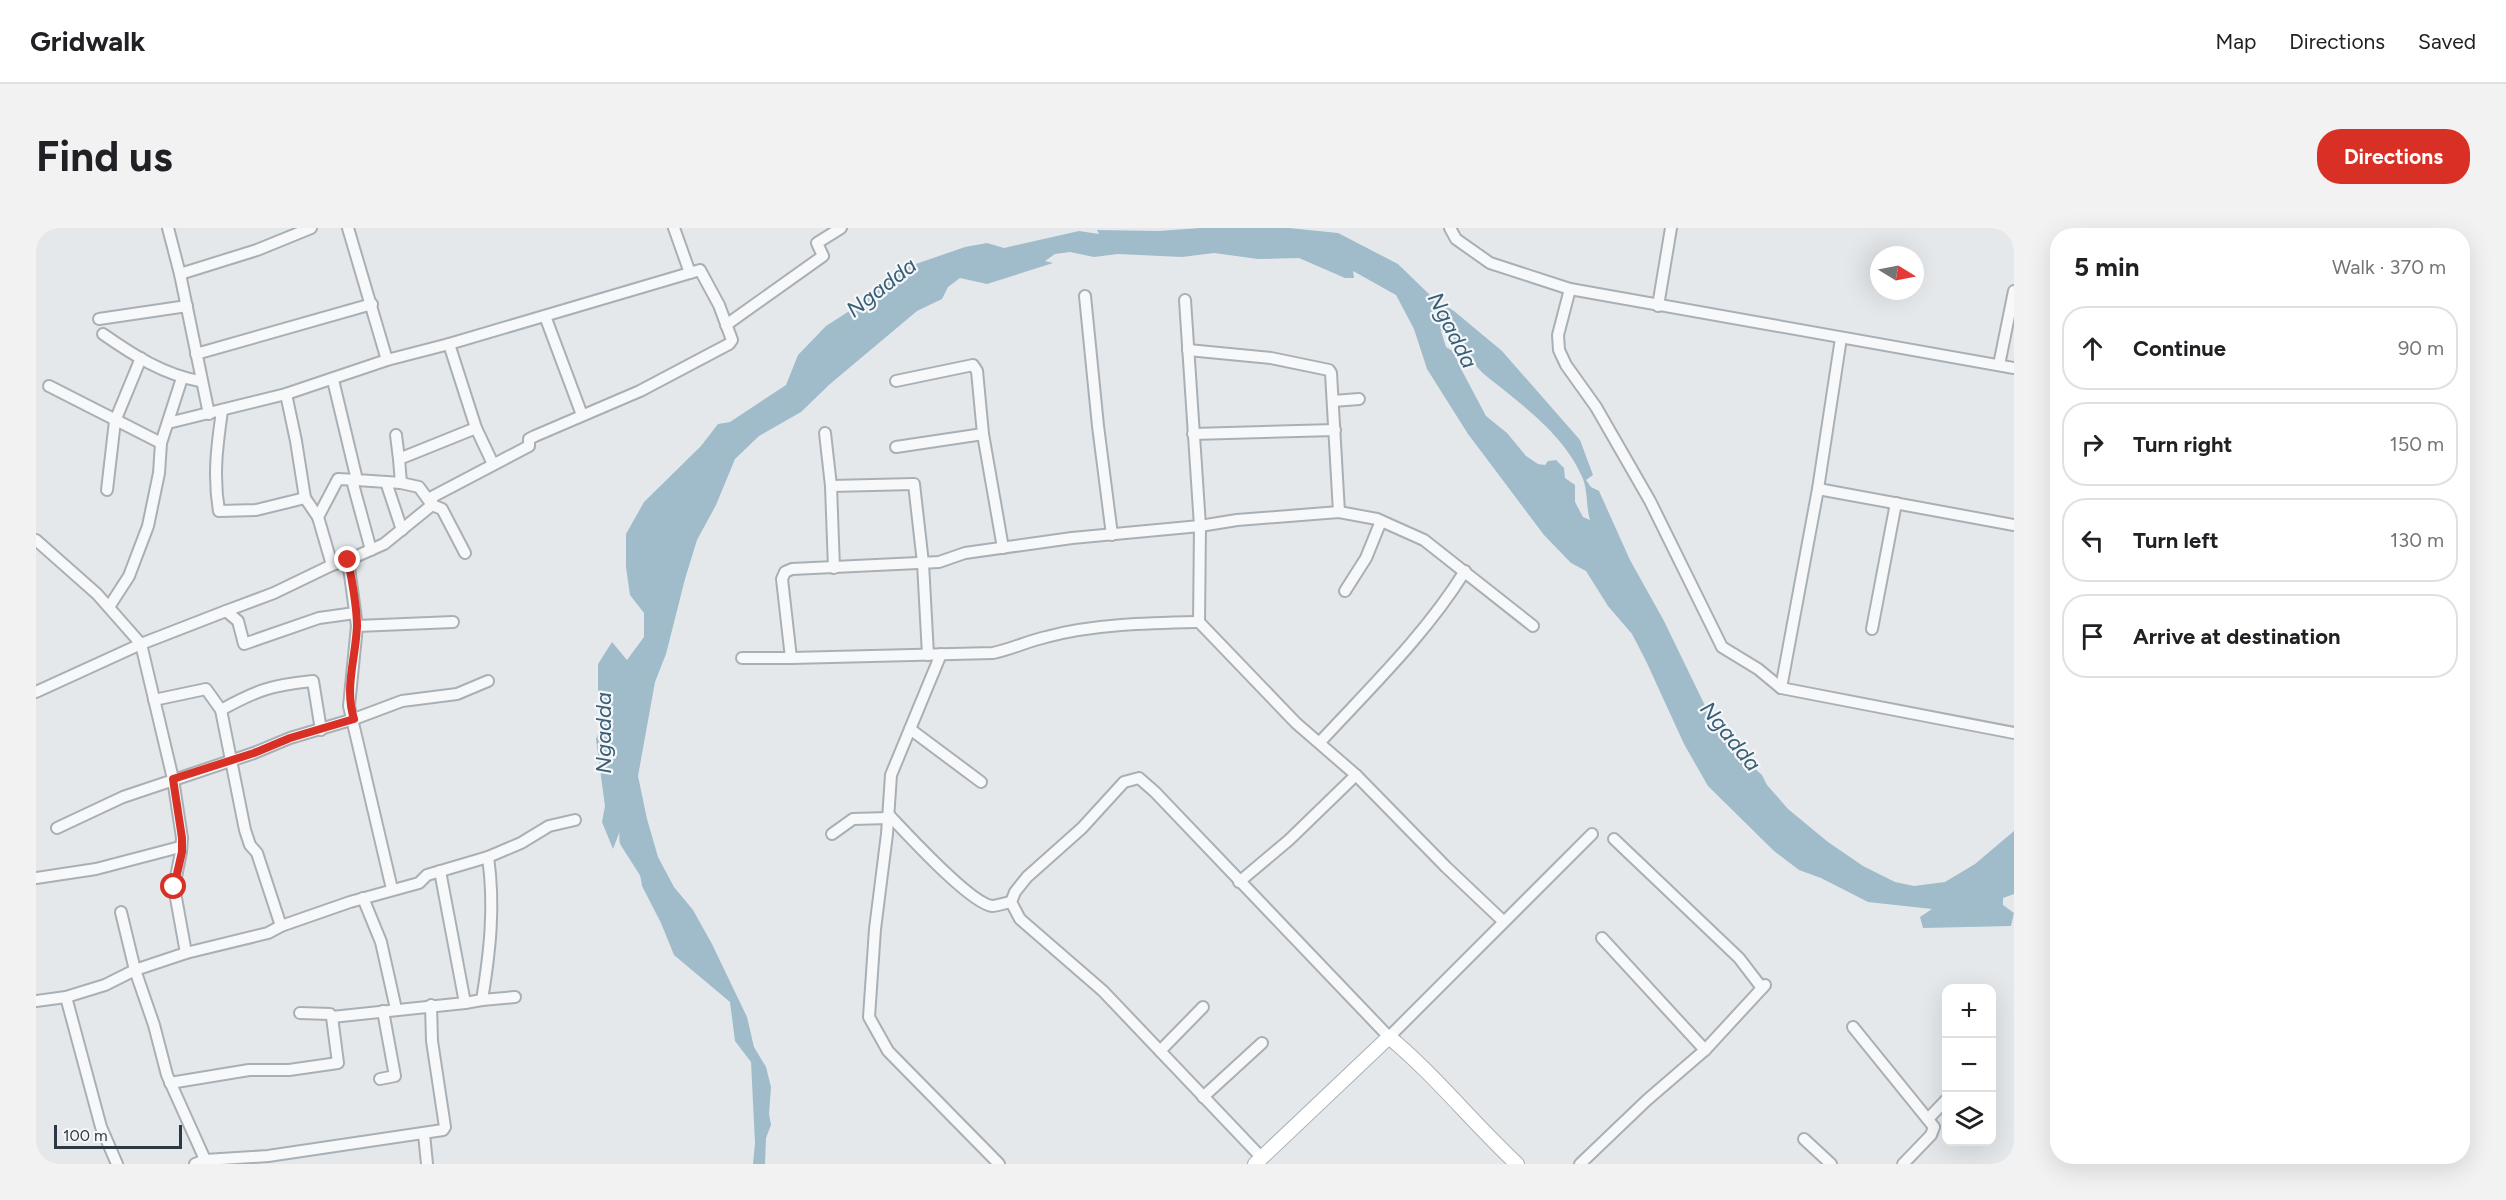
<!DOCTYPE html>
<meta charset="utf-8">
<style>
:root{--surface:#fff;--page:#f2f2f2;--text:#202124;--muted:#757577;--line:#e0e0e0;--accent:#d93025}
body{margin:0;font-family:Figtree,sans-serif;background:var(--page);color:var(--text)}
.controls{position:absolute;right:18px;bottom:18px;display:grid;overflow:hidden;border-radius:12px;box-shadow:0 6px 24px #0002}
.controls button{width:54px;height:54px;display:grid;place-items:center;padding:0;border:0;border-bottom:2px solid var(--line);background:var(--surface);color:var(--text);font:30px sans-serif}
.compass{position:absolute;left:1834px;top:18px;width:54px;height:54px;border-radius:50%;background:var(--surface);box-shadow:0 6px 24px #0002;rotate:100deg}
.scale{position:absolute;left:18px;bottom:15px;width:128px;box-sizing:border-box;padding-left:6px;border:3px solid #2c3843;border-top:0;font-size:16px;line-height:21px;white-space:nowrap;color:#2c3843;-webkit-text-stroke:4px #f4f6f8;paint-order:stroke}
.stop{position:absolute;width:18px;height:18px;margin:-14px;border:4px solid #d93025;border-radius:50%;background:#fff}
.stop.end{background:#d93025;border-color:#fff;box-shadow:0 2px 6px #0008}
.list{margin:0;padding:0;list-style:none}
h2{display:flex;justify-content:space-between;align-items:center;height:78px;margin:0;padding:0 24px;font-size:26px}
h2 small{font-size:20px;font-weight:400;color:var(--muted)}
.list li{display:grid;grid-template-columns:39px 1fr auto;gap:18px;align-items:center;box-sizing:border-box;height:84px;margin:0 12px 12px;padding:0 12px;border:2px solid var(--line);border-radius:24px}
.list b{display:block;font-size:22px;white-space:nowrap}
.list em{font-size:20px;font-style:normal;color:var(--muted)}
.icon{flex:none;width:33px;height:33px;fill:none;stroke:currentColor;stroke-width:2;stroke-linecap:round;stroke-linejoin:round}
.map{position:relative;flex:none;width:1978px;height:936px;overflow:hidden;border-radius:24px}
header{display:flex;align-items:center;gap:36px;box-sizing:border-box;height:84px;padding:0 30px;background:var(--surface);border-bottom:2px solid var(--line)}
header strong{font-size:28px}
nav{display:flex;gap:33px;margin-inline-start:auto;font-size:21px}
.intro{display:flex;align-items:center;justify-content:space-between;box-sizing:border-box;height:144px;padding:0 36px}
h1{margin:0;font-size:42px}
.button{padding:15px 27px;border-radius:24px;background:var(--accent);color:#fff;font-size:21px;font-weight:700}
main{display:flex;gap:36px;padding:0 36px}
aside{flex:1;background:var(--surface);border-radius:24px;box-shadow:0 6px 24px #0002}
.map>svg:first-child{display:block}
</style>
<header>
<strong>Gridwalk</strong>
<nav><a>Map</a><a>Directions</a><a>Saved</a></nav>
</header>
<div class="intro"><h1>Find us</h1><a class="button">Directions</a></div>
<main>
<div class="map">
<svg width="1978" height="936" viewBox="0 0 1978 936">
<rect width="100%" height="100%" fill="#e4e8eb"/>
<path fill="#a0bbca" fill-rule="evenodd" d="M 1164,0 L 1253,0 L 1302,5 L 1362,36 L 1397,70 L 1418,83 L 1466,123 L 1544,212 L 1557,247 L 1550,252 L 1555,259 L 1563,263 L 1594,332 L 1628,393 L 1674,488 L 1695,519 L 1726,547 L 1731,557 L 1752,581 L 1792,614 L 1827,638 L 1859,654 L 1878,658 L 1909,654 L 1939,636 L 1978,603 L 1978,666 L 1967,670 L 1967,677 L 1978,685 L 1975,698 L 1887,700 L 1884,689 L 1896,681 L 1832,674 L 1785,650 L 1763,642 L 1738,623 L 1672,558 L 1648,516 L 1610,433 L 1596,406 L 1572,378 L 1550,343 L 1535,335 L 1508,307 L 1432,206 L 1391,141 L 1378,101 L 1360,67 L 1317,43 L 1318,50 L 1309,50 L 1263,30 L 1222,31 L 1178,25 L 1146,29 L 1082,26 L 1058,29 L 1034,24 L 1019,26 L 1009,33 L 1017,35 L 951,56 L 924,50 L 912,59 L 906,71 L 881,83 L 794,156 L 765,184 L 723,208 L 699,231 L 680,277 L 661,312 L 649,351 L 630,426 L 619,454 L 602,548 L 611,591 L 622,629 L 638,659 L 657,682 L 676,716 L 711,789 L 718,819 L 730,839 L 735,859 L 733,886 L 735,897 L 730,910 L 729,936 L 717,936 L 719,915 L 715,834 L 699,813 L 694,774 L 638,727 L 625,695 L 606,658 L 593,579 L 577,621 L 566,594 L 569,578 L 560,511 L 574,479 L 562,463 L 562,436 L 576,414 L 591,432 L 608,409 L 608,385 L 594,367 L 590,339 L 590,306 L 608,274 L 665,218 L 682,196 L 694,194 L 750,157 L 762,127 L 790,98 L 818,80 L 846,53 L 874,38 L 929,19 L 951,15 L 968,20 L 1043,3 L 1063,6 L 1061,2 L 1123,3 ZM 1405,103 C 1419,106 1434,131 1443,141 C 1450,149 1460,155 1468,162 C 1499,187 1532,214 1547,251 C 1552,264 1550,279 1554,292 L 1547,289 L 1539,274 L 1539,257 L 1529,250 L 1528,240 L 1520,232 L 1512,233 L 1509,237 L 1502,236 L 1490,228 L 1471,205 L 1450,188 L 1423,137 L 1418,124 L 1410,119 Z"/>
<g fill="none" stroke-linecap="round" stroke-linejoin="round">
<path stroke="#a0bbca" stroke-width="15" d="M 590,568 L 591,613 L 612,646"/>
<defs>
<g id="street">
<path d="M 132,0 L 144,46 L 173,186"/>
<path d="M 312,0 L 351,132"/>
<path d="M 638,0 L 654,45"/>
<path d="M 1414,0 L 1420,11 L 1454,35 L 1534,61 L 1978,140"/>
<path d="M 144,46 L 221,22 L 275,0"/>
<path d="M 1534,61 L 1522,107 L 1523,122 L 1530,137 L 1560,179 L 1614,273 L 1686,419 L 1722,441 L 1745,460 L 1978,505"/>
<path d="M 1049,68 L 1062,198 L 1076,307"/>
<path d="M 1149,72 L 1164,298 L 1163,394 L 1260,495 L 1320,547 L 1410,639 L 1467,693"/>
<path d="M 1622,78 L 1635,0"/>
<path d="M 509,88 L 546,187"/>
<path d="M 63,91 L 151,78"/>
<path d="M 690,97 L 787,28 L 781,15 L 805,0"/>
<path d="M 67,106 C 97,127 128,147 164,153"/>
<path d="M 413,116 L 440,200 L 457,236"/>
<path d="M 1152,122 L 1235,130 L 1293,142 L 1295,145 L 1303,284"/>
<path d="M 160,126 L 336,76"/>
<path d="M 1963,137 L 1978,63"/>
<path d="M 297,152 L 321,252 L 365,255 L 363,231 L 440,200"/>
<path d="M 860,153 L 937,137 L 941,143 L 947,206 L 967,320"/>
<path d="M 13,158 L 125,215"/>
<path d="M 250,166 L 260,213 L 269,270 L 282,289"/>
<path d="M 1297,173 L 1323,171"/>
<path d="M 186,183 C 181,218 177,248 183,283 L 220,282 L 269,270"/>
<path d="M 132,195 L 250,166 L 351,132 L 413,116 L 664,42 L 683,77 L 696,112 L 693,116 L 604,163 L 499,208 L 493,211 L 493,218 L 396,269 L 396,277 L 348,316 L 312,332 L 296,337 L 238,365 L 190,383"/>
<path d="M 789,205 L 795,258"/>
<path d="M 1157,206 L 1299,202"/>
<path d="M 360,207 L 363,231"/>
<path d="M 860,219 L 947,206"/>
<path d="M 350,254 L 366,302"/>
<path d="M 365,255 L 383,259 L 396,277 L 406,281 L 429,325"/>
<path d="M 1782,261 L 1978,297"/>
<path d="M 71,262 L 79,193 L 105,130"/>
<path d="M 0,312 L 61,366 L 105,416 L 137,551 L 146,610 L 145,624 L 138,659 L 150,725"/>
<path d="M 312,332 L 321,398 L 313,478 L 356,661"/>
<path d="M 296,337 L 282,289 L 302,251 L 321,252 L 317,256 L 335,322"/>
<path d="M 798,340 L 795,258 L 878,256 L 887,335 L 892,427"/>
<path d="M 1309,363 L 1330,330 L 1345,293"/>
<path d="M 73,379 L 93,348 L 112,298 L 123,245 L 125,215 L 146,150"/>
<path d="M 1163,394 C 1114,395 1058,396 1010,409 C 992,413 976,421 957,425 L 755,430 L 746,351 L 749,344 L 756,341 L 903,334 L 929,325 L 1036,310 L 1164,298 L 1201,292 L 1303,284 L 1341,291 L 1388,312 L 1497,398"/>
<path d="M 321,398 L 417,394"/>
<path d="M 1836,401 L 1860,275"/>
<path d="M 905,426 L 855,547 L 851,606 L 839,701 L 833,789 L 852,823 L 963,936"/>
<path d="M 706,430 L 755,430"/>
<path d="M 1745,460 L 1782,261 L 1805,110"/>
<path d="M 0,464 L 105,416 L 190,383 L 202,393 L 208,416 L 283,390 L 319,385"/>
<path d="M 118,472 L 170,461 L 185,482 L 209,602 L 214,617 L 221,625 L 245,698"/>
<path d="M 185,482 C 221,462 236,457 277,453 L 285,502"/>
<path d="M 874,501 L 945,554"/>
<path d="M 1284,514 C 1335,459 1389,407 1429,343"/>
<path d="M 853,587 C 871,606 934,675 956,678 C 961,678 969,675 975,674"/>
<path d="M 21,600 L 87,569 L 218,525 L 254,510 L 318,491 L 366,473 L 421,466 L 452,453"/>
<path d="M 796,606 L 817,591 L 852,590"/>
<path d="M 1578,611 L 1703,730 L 1726,760"/>
<path d="M 0,650 L 60,641 L 144,619"/>
<path d="M 1203,654 L 1253,612 L 1320,547"/>
<path d="M 327,670 L 345,714 L 360,781"/>
<path d="M 85,684 L 99,742 L 118,797 L 131,847 L 171,936"/>
<path d="M 1566,710 L 1669,822"/>
<path d="M 30,769 L 65,899 L 81,936"/>
<path d="M 446,772 L 479,769"/>
<path d="M 0,773 L 30,769 L 69,757 L 99,742 L 150,725 L 232,705 L 245,698 L 314,674 L 383,655 L 391,647 L 452,629 L 485,615 L 513,598 L 539,592"/>
<path d="M 429,775 L 446,772 C 454,723 459,678 452,629"/>
<path d="M 264,785 L 294,786 L 296,789"/>
<path d="M 1817,799 L 1898,899 L 1895,907 L 1867,936"/>
<path d="M 1124,823 L 1167,779"/>
<path d="M 344,851 L 359,848 L 347,783"/>
<path d="M 134,855 L 213,842 L 253,842 L 302,835 L 296,789 L 429,775 L 404,643"/>
<path d="M 1167,869 L 1226,815"/>
<path d="M 1892,891 L 1910,872"/>
<path d="M 388,906 L 391,936"/>
<path d="M 1768,911 L 1795,936"/>
<path d="M 1225,929 L 1067,763 L 984,691 L 975,674 L 979,664 L 991,649 L 1046,600 L 1088,554 L 1103,550 L 1119,564 L 1353,809 L 1556,606"/>
<path d="M 159,936 L 169,932 L 232,928 L 407,902 L 409,899 L 396,813 L 395,777"/>
<path d="M 1544,936 L 1611,872 L 1669,822 L 1729,757"/>
</g>
<g id="secondary">
<path d="M 1219,936 L 1353,809 C 1399,847 1437,895 1481,936"/>
<path d="M 1978,936 L 1978,935"/>
</g>
</defs>
<use href="#street" stroke="#a9b0b5" stroke-width="14"/>
<use href="#secondary" stroke="#a9b0b5" stroke-width="16"/>
<use href="#street" stroke="#f7f8f9" stroke-width="10"/>
<use href="#secondary" stroke="#fff" stroke-width="14"/>
</g>
<g fill="none" stroke-linecap="round" stroke-linejoin="round">
<path stroke="#d93025" stroke-width="8" d="M 138,659 L 146,624 L 146,610 L 137,551 L 218,525 L 254,510 L 318,491 C 308,460 320,429 321,398 C 321,377 316,353 312,332"/>
</g>
<g text-anchor="middle" stroke-width="4.5" stroke-linejoin="round" paint-order="stroke">
<g font-size="22" font-style="italic" fill="#375e76" stroke="#f4f6f8">
<text transform="translate(845 59) rotate(-38)" y="8">Ngadda</text>
<text transform="translate(1417 102) rotate(63)" y="8">Ngadda</text>
<text transform="translate(567 505) rotate(-90)" y="8">Ngadda</text>
<text transform="translate(1695 508) rotate(51)" y="8">Ngadda</text>
</g>
</g>
</svg>
<div class="controls">
<button>+</button>
<button>−</button>
<button><svg class="icon" aria-label="layers" viewBox="0 0 24 24"><path d="M12 4l9 5-9 5-9-5zM3 14l9 5 9-5"/></svg></button>
</div>
<svg class="compass" viewBox="-18 -18 36 36"><path d="M0-13l5 13h-10z" fill="#e53935"/><path d="M0 13l5-13h-10z" fill="#757577"/></svg>
<div class="scale">100 m</div>
<div class="stop" style="left:138px;top:659px"></div>
<div class="stop end" style="left:312px;top:332px"></div>
</div>
<aside>
<h2>5 min<small>Walk · 370 m</small></h2>
<ul class="list">
<li><svg class="icon" aria-label="ahead" viewBox="0 0 24 24"><path d="M12 20V5M6 11l6-6 6 6"/></svg><div><b>Continue</b></div><em>90 m</em></li>
<li><svg class="icon" aria-label="right" viewBox="0 0 24 24"><path d="M7 20v-9h11M14 6l5 5-5 5"/></svg><div><b>Turn right</b></div><em>150 m</em></li>
<li><svg class="icon" aria-label="left" viewBox="0 0 24 24"><path d="M17 20v-9H6M10 6l-5 5 5 5"/></svg><div><b>Turn left</b></div><em>130 m</em></li>
<li><svg class="icon" aria-label="arrive" viewBox="0 0 24 24"><path d="M6 21V4h12l-3 4 3 4H6"/></svg><div><b>Arrive at destination</b></div></li>
</ul>
</aside>
</main>
